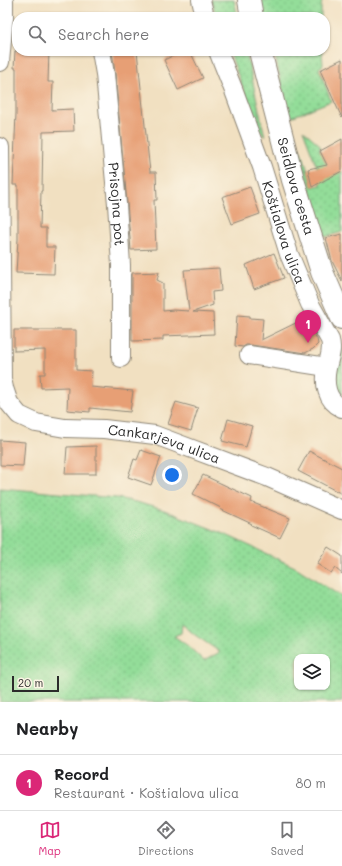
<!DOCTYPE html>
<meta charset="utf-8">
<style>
:root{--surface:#fff;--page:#f6f6f6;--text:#202124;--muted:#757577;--line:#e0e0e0;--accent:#db2777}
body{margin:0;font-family:Mali,sans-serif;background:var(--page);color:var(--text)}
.controls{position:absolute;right:12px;bottom:12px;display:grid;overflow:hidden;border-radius:8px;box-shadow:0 1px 3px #0004}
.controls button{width:36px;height:36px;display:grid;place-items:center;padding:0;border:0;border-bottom:1px solid var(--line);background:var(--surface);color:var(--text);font:20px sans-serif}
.scale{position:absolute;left:12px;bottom:10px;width:47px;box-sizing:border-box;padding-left:4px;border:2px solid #2b2b2b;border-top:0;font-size:11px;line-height:14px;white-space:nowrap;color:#2b2b2b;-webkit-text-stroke:3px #fcf5e5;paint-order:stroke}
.you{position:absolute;left:172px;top:475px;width:14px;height:14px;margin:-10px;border:3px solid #fff;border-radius:50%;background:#1a73e8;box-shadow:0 0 0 6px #1a73e833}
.badge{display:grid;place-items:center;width:26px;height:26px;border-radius:50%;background:var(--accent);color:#fff;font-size:13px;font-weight:700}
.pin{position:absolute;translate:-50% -33px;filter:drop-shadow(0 1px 2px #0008)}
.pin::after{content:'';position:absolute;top:21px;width:14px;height:12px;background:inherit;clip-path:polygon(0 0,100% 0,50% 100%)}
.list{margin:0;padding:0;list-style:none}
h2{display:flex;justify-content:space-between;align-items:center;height:52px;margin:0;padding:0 16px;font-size:17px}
h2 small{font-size:13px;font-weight:400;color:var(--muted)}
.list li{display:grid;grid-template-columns:26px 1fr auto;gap:12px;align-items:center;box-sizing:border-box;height:56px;padding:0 16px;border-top:1px solid var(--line)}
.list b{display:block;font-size:15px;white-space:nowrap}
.list p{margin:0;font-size:13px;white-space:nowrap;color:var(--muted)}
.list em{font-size:13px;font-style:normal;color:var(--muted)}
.icon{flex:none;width:22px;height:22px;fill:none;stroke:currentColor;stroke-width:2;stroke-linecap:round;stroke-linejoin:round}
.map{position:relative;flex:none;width:342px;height:702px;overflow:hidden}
.search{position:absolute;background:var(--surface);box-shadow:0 1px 3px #0004;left:12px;right:12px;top:12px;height:44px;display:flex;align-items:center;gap:10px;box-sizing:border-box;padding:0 14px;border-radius:16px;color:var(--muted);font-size:15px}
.sheet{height:108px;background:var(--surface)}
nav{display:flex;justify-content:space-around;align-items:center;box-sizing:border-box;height:56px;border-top:1px solid var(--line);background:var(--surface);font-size:11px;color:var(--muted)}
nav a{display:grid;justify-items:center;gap:2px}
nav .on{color:var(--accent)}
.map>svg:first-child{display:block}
</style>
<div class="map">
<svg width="342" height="702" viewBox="0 0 342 702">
<defs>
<pattern id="grass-dots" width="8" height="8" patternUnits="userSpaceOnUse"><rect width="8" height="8" fill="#93dd99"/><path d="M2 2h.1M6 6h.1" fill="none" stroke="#7fbe84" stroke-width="1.8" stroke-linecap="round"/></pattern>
</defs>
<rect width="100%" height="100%" fill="#fcf5e5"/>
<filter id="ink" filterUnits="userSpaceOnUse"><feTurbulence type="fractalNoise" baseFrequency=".025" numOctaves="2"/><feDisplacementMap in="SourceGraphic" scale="8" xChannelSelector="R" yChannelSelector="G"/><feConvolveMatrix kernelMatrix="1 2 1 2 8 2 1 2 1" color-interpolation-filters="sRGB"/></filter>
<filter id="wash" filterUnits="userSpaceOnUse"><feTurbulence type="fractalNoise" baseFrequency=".012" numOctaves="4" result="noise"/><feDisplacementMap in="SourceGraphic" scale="16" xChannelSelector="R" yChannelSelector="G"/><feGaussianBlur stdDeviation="0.9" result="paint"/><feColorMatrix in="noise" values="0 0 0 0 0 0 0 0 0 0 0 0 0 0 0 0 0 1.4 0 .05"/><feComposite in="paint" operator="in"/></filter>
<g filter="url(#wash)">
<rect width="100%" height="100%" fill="#f1e0c1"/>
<g fill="url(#grass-dots)" stroke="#5f8462" fill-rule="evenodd">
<path d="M 211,0 L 234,0 L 238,17 L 217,17 Z"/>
<path d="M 261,0 L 322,0 L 321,8 L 321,17 L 264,17 L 262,9 Z"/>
<path d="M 229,51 L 246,51 L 265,137 L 259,130 Z"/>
<path d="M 274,51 L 322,51 L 323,65 L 319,68 L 331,101 L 289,118 Z"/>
<path d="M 303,130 L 320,145 L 320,151 L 333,176 L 342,171 L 342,232 L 325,237 L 305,175 L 298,146 L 304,158 L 312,187 L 321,185 L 317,167 Z"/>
<path d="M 341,349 L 342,349 L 342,394 L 337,388 L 336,382 L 338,353 Z"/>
<path d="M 0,488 L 117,498 L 132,501 L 164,510 L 222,533 L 297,568 L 342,597 L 342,702 L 0,702 ZM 182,624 L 195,635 L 220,652 L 204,661 L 188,646 L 174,636 L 181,633 ZM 297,657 L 327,657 L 327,687 L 297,687 Z"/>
</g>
<g id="blocks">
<g fill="#e79f75">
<path d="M 15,51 L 49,51 L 48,82 L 53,82 L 52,110 L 73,109 L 74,131 L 43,132 L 42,191 L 41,191 L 40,228 L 46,228 L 46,247 L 55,247 L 54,274 L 16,273 L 18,239 L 18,185 L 13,185 L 16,113 L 16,68 L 14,68 Z"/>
<path d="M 112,51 L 137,51 L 150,172 L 156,172 L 157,200 L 154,200 L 156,249 L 131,250 L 127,203 L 115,73 Z"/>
<path d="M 183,51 L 190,51 L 203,78 L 178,90 L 164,60 Z"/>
<path d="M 342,59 L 342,118 L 320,70 Z"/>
<path d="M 342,139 L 342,171 L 312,187 L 308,169 L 327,165 L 320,151 Z"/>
<path d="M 250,187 L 260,214 L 232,224 L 222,197 Z"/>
<path d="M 342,234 L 342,281 L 332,261 L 326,238 Z"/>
<path d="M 274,253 L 284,278 L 254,289 L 246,265 Z"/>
<path d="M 219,268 L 221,291 L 212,292 L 213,305 L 193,312 L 213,313 L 214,334 L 163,336 L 163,340 L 132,341 L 132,273 L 159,272 L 157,280 L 163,283 L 163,311 L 173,310 L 189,311 L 184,270 Z"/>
<path d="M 237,315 L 250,316 L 250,318 L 263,319 L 261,340 L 306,318 L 317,339 L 318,344 L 313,349 L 305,353 L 251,345 L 246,345 L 243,347 L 235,346 Z"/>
<path d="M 14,330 L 76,330 L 76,370 L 92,371 L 91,387 L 133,391 L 130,412 L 90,408 L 90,412 L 67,410 L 68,387 L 41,388 L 40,374 L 45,374 L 45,350 L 14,351 Z"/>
<path d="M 176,402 L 198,408 L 191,431 L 168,424 Z"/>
<path d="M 228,419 L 252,426 L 246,447 L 222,441 Z"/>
<path d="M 0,440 L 25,442 L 23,466 L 0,465 Z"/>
<path d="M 96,446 L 96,474 L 65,474 L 67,447 Z"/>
<path d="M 141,450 L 161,457 L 151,485 L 128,477 L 134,459 L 137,460 Z"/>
<path d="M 309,451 L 342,468 L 342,494 L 298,471 Z"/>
<path d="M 203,475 L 252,498 L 251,502 L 290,518 L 280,538 L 251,525 L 252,524 L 220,509 L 221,508 L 193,494 Z"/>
<path d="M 328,547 L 342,556 L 342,574 L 335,568 L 331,573 L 317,564 Z"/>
</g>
</g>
</g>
<g filter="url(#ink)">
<use href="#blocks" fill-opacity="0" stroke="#8e8676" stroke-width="1"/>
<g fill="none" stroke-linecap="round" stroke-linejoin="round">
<defs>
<g id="minor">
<path d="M 201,0 L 205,17"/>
<path id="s1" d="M 101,51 L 105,74 L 117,204 L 121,265 L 121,358"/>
<path id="s2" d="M 218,51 L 234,91 L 262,167 L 289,254 L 310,304 L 330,340 C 333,350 329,358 327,368 C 324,383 326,401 342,408"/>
<path d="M 0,62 L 4,18 L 4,0"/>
<path id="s3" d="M 0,147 L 2,379 L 4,388 L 9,403 L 19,415 L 36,423 L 65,428 L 104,429 L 155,435 L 267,477 L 342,510"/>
<path d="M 249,355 L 327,367"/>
</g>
<g id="tertiary">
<path d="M 249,0 L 252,17"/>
<path id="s4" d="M 260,51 L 293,180 L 322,272 L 342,318"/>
</g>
</defs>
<use href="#minor" stroke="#8e8676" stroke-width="20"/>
<use href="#tertiary" stroke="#8e8676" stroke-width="24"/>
<use href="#minor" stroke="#fff" stroke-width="18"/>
<use href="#tertiary" stroke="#fff" stroke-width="22"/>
</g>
</g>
<g text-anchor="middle" stroke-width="3" stroke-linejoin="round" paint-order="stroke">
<g font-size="14" fill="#2b2b2b" stroke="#fcf5e5">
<text dy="5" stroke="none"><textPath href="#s4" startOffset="140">Seidlova cesta</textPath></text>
<text dy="5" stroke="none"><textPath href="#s1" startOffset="154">Prisojna pot</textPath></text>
<text dy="5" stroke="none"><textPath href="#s2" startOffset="193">Koštialova ulica</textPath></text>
<text dy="5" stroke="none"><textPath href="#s3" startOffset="422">Cankarjeva ulica</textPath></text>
</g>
</g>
</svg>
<div class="controls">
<button><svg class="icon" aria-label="layers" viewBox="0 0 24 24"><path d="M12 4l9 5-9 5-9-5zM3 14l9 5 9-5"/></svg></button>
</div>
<div class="scale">20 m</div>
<div class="you"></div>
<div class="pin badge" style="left:308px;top:343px">1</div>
<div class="search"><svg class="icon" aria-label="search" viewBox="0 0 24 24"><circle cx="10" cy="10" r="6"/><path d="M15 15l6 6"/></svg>Search here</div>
</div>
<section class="sheet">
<h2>Nearby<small></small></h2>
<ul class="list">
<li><span class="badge">1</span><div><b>Record</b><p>Restaurant · Koštialova ulica</p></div><em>80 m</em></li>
</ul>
</section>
<nav>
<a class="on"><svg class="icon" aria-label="map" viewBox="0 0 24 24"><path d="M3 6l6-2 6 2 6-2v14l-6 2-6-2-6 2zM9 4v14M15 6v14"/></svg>Map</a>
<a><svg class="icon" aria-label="directions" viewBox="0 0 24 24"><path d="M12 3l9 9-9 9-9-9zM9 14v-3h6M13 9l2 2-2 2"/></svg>Directions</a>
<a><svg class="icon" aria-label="saved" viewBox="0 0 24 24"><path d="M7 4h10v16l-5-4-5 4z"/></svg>Saved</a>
</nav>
